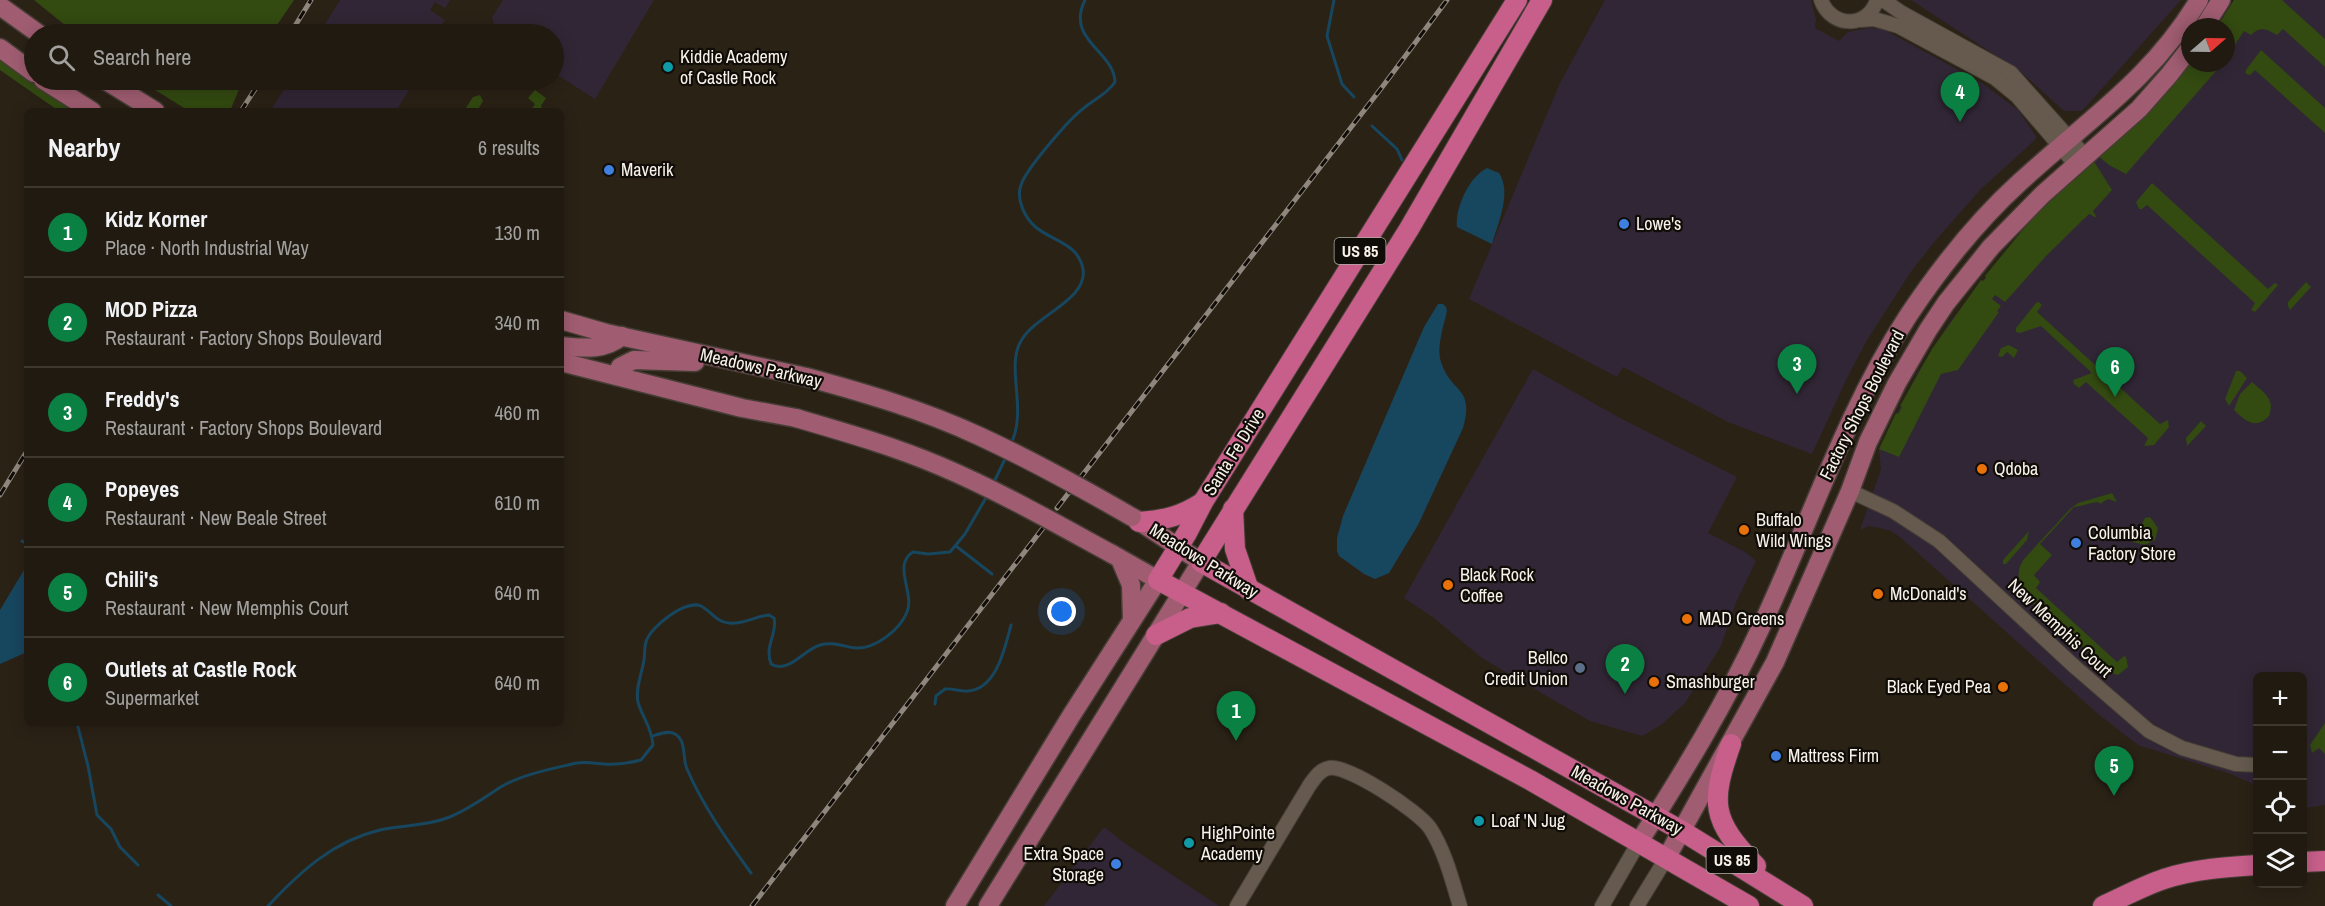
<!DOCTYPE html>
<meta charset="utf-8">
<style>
:root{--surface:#201a10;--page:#2d271e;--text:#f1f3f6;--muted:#a2a19f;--line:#3d3830;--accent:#0b8043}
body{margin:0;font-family:"Archivo Narrow",sans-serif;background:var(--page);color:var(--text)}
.controls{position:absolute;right:18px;bottom:18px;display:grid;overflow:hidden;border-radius:9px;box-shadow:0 3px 15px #0003}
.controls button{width:54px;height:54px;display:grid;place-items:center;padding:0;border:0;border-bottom:2px solid var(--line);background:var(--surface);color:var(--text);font:30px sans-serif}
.compass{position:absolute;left:2181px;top:18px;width:54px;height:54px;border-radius:50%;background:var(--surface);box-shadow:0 3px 15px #0003;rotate:70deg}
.you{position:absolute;left:1062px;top:612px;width:21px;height:21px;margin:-15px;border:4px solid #fff;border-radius:50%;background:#1a73e8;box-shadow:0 0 0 9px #1a73e833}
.badge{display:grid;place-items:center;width:39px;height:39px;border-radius:50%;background:var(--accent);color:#fff;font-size:20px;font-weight:700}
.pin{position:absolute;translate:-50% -50px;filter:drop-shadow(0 2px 3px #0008)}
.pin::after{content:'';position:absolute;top:32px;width:21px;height:18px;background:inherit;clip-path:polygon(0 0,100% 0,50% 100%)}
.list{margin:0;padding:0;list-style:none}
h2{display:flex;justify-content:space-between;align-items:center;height:78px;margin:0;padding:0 24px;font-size:26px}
h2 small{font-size:20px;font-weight:400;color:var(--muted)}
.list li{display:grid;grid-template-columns:39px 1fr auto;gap:18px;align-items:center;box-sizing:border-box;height:90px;padding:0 24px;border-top:2px solid var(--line)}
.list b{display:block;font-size:22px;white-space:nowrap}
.list p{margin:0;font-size:20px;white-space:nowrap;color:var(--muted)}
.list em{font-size:20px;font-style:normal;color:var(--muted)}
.icon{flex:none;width:33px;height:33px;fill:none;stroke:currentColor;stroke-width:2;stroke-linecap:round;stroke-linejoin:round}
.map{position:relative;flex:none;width:2325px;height:906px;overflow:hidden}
.search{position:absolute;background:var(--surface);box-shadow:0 3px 15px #0003;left:24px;top:24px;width:540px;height:66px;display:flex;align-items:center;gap:15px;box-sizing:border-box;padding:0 21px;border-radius:33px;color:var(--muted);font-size:22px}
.panel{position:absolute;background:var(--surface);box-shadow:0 3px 15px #0003;left:24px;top:108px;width:540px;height:618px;border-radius:9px}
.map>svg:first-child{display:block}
</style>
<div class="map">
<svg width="2325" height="906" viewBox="0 0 2325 906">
<rect width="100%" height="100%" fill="#2b2216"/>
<g fill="#312635">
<path d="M 340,0 L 450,0 L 445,8 L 435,2 L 430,10 L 445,20 L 437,32 L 441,34 L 319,34 Z"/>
<path d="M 503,0 L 654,0 L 595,99 L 554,73 L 554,34 L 496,34 L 492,17 Z"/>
<path d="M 1605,0 L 1811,0 L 1816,20 L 1815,28 L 1839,41 L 1848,32 L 1868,28 L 1883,29 L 1982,83 L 2018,110 L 2037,138 L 1980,190 L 1935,241 L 1910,273 L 1867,340 L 1847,378 L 1812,454 L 1728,422 L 1623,367 L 1617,377 L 1469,299 L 1560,83 Z"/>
<path d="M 1911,0 L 2181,0 L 2082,111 L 2064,111 L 2021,72 Z"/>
<path d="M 2234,0 L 2325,0 L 2325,805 L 2306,808 L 2303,807 L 2302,676 L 2258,676 L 2257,786 L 2231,774 L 2138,745 L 2097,713 L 1900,537 L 1891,531 L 1880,528 L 1868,526 L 1860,530 L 1881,469 L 1879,449 L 1918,372 L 1949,323 L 2030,221 L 2174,83 L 2190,63 L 2226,63 L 2226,27 L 2217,27 Z"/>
<path d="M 290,80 L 415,80 L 396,111 L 274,111 L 271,110 Z"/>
<path d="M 1533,369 L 1620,418 L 1737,477 L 1708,533 L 1745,552 L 1756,561 L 1737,600 L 1721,646 L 1685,703 L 1661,725 L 1642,736 L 1590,721 L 1543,694 L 1482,658 L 1434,618 L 1404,598 Z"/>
<path d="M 1104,827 L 1127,845 L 1219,906 L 1044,906 Z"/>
</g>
<g fill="#334a11">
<path d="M 34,0 L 294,0 L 271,34 L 76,34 Z"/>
<path d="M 2234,0 L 2282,0 L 2325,39 L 2325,67 L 2283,29 L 2277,35 C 2266,29 2261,26 2251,35 L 2244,31 L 2226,58 L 2226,27 L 2217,27 Z"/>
<path d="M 2261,50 L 2325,108 L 2325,133 L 2255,70 L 2250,75 L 2246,74 L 2246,70 Z"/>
<path d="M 0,60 L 61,101 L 61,103 L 77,111 L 59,111 L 0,70 Z"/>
<path d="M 2190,63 L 2223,63 L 2126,174 L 2109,165 L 2098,156 L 2174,83 Z"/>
<path d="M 139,80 L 243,80 L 230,111 L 189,111 Z"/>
<path d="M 535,90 L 546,98 L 541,106 L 543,111 L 531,110 L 535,104 L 528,98 Z"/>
<path d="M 480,95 L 483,101 L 477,111 L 464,111 L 473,97 Z"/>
<path d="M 2093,160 L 2112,190 L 2093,211 L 2097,218 L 2089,214 L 2046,256 L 2005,302 L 1995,295 L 1992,299 L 2001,306 L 1997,311 L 1999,312 L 1958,370 L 1941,374 L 1899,457 L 1879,449 L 1896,413 L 1898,414 L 1902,407 L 1900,406 L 1932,349 L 1981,280 L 1983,281 L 1986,278 L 1985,276 L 2030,221 Z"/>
<path d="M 2152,183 L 2268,289 L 2275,283 L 2278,285 L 2255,312 L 2251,310 L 2255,303 L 2147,205 L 2142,209 L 2139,209 L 2136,202 Z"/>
<path d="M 2306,282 L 2311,287 L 2290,310 L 2288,306 L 2288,302 Z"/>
<path d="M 2036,303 L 2039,302 L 2042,305 L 2037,312 L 2160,424 L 2168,420 L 2169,427 L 2154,445 L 2144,446 L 2148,438 L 2086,382 L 2079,388 L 2074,384 L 2073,380 L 2092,373 L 2041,326 L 2020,333 L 2016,332 L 2016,328 Z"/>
<path d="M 2009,345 L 2018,350 L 2014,358 L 2007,352 L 2002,357 L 1998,356 L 2001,348 Z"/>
<path d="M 2236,371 L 2240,371 L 2247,378 L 2229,406 L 2225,399 Z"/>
<path d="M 2252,382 C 2263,392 2276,399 2269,416 C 2256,430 2245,421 2234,410 L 2240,394 Z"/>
<path d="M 2201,421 L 2206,426 L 2187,446 L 2186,438 Z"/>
<path d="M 2112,493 L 2117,502 L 2108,499 L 2100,504 L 2098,502 C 2089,503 2083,506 2074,507 L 2040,544 L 2052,555 L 2034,575 L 2040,582 L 2036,588 L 2117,662 L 2124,656 L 2126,657 L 2128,667 L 2118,675 L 2111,673 L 2026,597 C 2020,584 2014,573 2024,559 L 2070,509 L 2078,503 Z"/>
<path d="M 2150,517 L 2158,528 L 2155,540 L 2145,545 L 2133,542 L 2131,536 L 2136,535 L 2145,518 Z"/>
<path d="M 2029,531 L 2027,540 L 2006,564 L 2003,564 L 2003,560 Z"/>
<path d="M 2325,723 L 2325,754 L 2319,748 L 2312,753 L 2310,745 Z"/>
</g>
<g fill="#17465f">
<path d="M 1487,168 L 1499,173 C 1512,193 1498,223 1492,244 L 1457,227 C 1455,208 1469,177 1487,168 Z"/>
<path d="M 1438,304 L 1443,304 L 1446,307 L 1447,311 C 1444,325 1436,347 1441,362 C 1451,394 1475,386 1463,428 L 1418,525 L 1389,573 L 1375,579 L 1364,574 L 1339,556 L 1337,551 L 1337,538 L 1343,516 L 1424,327 Z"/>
<path d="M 27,565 L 27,652 L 0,664 L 0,610 Z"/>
</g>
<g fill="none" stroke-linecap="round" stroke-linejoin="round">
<g stroke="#17465f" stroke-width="3">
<path d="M 1334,0 L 1327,36 L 1342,84 L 1354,97"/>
<path d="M 1372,126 L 1397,149 L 1402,160"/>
<path d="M 1013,439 C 1026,406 1006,366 1021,341 C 1035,315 1088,300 1083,269 C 1076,234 1035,244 1022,207 C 1019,199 1018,193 1021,185 C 1026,169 1070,118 1084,108 C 1095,99 1107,94 1115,82 C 1114,51 1065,40 1085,0"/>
<path d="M 993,484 L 1006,457"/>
<path d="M 22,541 L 27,544"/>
<path d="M 956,546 L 992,574"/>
<path d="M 935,704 L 936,696 L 945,689 C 953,688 960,692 968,691 C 997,689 1005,647 1011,625"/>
<path d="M 77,723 L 88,766 L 97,815 L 111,829 L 120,847 L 138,865"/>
<path d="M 653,736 C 659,734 669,730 675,734 C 687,741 682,758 687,769 C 703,806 727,840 751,873"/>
<path d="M 158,895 L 171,906"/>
<path d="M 268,906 C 300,872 333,841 380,830 C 402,825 426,826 447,818 C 466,811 482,799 499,788 C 518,776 546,770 568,765 C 581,761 591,763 604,764 C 616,765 629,763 641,760 L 653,745 C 652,728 642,717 638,702 C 635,689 642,673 644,660 C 645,655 644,648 646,642 C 650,627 686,599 701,606 C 711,611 716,622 729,623 C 742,625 756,616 769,615 L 774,618 C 778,633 764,646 771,664 C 789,674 803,650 820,645 C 833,641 844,647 856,648 C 875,649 900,630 907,612 C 915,593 892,565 913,552 L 928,554 L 950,552 L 965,534 L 987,496"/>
</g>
<defs>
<g id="minor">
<path d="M 1821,0 C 1831,28 1868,29 1877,0"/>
<path d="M 1883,0 L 1902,13 L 2011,73 L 2085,156"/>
<path d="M 1861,20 L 1874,19 L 1898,26 L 1995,78 L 2017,96 L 2076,165"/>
<path d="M 1850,491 L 1893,511 L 1939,541 L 2075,667 L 2149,731 L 2182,748 L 2236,764 L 2258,765"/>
<path d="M 1237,906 L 1309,786 C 1314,779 1319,770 1329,768 C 1349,765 1418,811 1430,828 C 1445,851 1452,880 1460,906"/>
<path d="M 1602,906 L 1639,842"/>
<path d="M 1637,906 L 1667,857"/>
</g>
<g id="major">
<path d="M 0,6 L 39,34"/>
<path d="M 2204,27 L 2221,0"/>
<path d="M 0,48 L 34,73"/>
<path d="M 43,80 L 92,111"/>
<path d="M 105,80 L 155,111"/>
<path d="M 561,320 L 606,333 L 806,377"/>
<path d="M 561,346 C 583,348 604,351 622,336"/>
<path d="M 561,362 L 742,408 L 796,418"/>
<path d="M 617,376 L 620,367 L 634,360 L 695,362"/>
<path d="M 1120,559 L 1131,585 L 1132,620"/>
<path d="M 1639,842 C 1683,773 1727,701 1761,627 C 1810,523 1845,413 1908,316 C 1940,268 1977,221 2020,182 C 2086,121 2151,80 2199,0"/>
<path d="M 1667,857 L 1775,662 L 1850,491 L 1868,442 L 1897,383 L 1928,330 L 1946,303 L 1991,247 L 2043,194 L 2139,109 L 2169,75 L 2190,48"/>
<path d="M 955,906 L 1071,716 L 1158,580 L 1112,554"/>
<path d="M 988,906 L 1201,562 L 1134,518"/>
</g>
<g id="highway">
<path d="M 1517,0 L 1203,502 L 1187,533 L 1158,580 L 1530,780 L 1749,906"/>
<path d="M 1542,0 L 1409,229 L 1201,562 L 1682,831 L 1803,906"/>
<path d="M 1233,509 L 1235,549 L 1249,590"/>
<path d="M 1139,522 C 1165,520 1182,516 1203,502"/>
<path d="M 1156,635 L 1190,618 L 1221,613"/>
<path d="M 1731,744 C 1710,803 1711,820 1756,866"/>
<path d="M 2302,862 L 2325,861"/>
<path d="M 2103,906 C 2123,897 2143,886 2164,879 C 2194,869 2226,867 2258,865"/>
</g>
</defs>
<use href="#minor" stroke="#463e36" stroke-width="16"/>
<use href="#major" stroke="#463e36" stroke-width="21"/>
<use href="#highway" stroke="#463e36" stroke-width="22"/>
<use href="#minor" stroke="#655a4d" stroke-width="14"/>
<use href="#major" stroke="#a05d72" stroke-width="18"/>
<use href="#highway" stroke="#c75f8a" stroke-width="20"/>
<defs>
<g id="rail">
<path d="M 290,34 L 311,0"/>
<path d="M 241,111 L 261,80"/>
<path d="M 0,495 L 27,451"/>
<path d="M 1057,508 L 1383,86 L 1447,0"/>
<path d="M 752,906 L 1043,528"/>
</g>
</defs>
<use href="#rail" stroke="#8f877d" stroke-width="5"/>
<use href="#rail" stroke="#100c07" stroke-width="3" stroke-dasharray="9" stroke-linecap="butt"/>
<defs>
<g id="major-bridge">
<path d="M 806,377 C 865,393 923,410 979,436 C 1031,460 1082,488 1132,517"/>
<path d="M 796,418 C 844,432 893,446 940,466 C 999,491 1055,523 1112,554"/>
</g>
</defs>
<use href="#major-bridge" stroke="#463e36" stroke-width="21" stroke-linecap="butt"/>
<use href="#major-bridge" stroke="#a05d72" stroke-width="18"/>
</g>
<g fill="#0f9aa8" stroke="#100c07" stroke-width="2">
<circle cx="668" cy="67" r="6"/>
<circle cx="1479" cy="821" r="6"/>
<circle cx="1189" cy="843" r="6"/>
</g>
<g fill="#3f7fe0" stroke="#100c07" stroke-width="2">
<circle cx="609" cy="170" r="6"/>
<circle cx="1624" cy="224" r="6"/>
<circle cx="2076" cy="543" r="6"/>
<circle cx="1776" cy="756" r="6"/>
<circle cx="1116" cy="864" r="6"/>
</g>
<g fill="#e8710a" stroke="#100c07" stroke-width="2">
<circle cx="1982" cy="469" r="6"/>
<circle cx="1744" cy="530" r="6"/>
<circle cx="1448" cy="585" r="6"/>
<circle cx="1878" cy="594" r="6"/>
<circle cx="1687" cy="619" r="6"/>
<circle cx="1654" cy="682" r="6"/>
<circle cx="2003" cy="687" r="6"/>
</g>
<circle fill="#5c6f8a" stroke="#100c07" stroke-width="2" cx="1580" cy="668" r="6"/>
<g text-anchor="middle" stroke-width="4.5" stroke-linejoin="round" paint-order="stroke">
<g fill="#100c07" stroke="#b2ada6" stroke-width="1.5">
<rect x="1334.5" y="238" width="51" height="26" rx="4.5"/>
<rect x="1706.5" y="847" width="51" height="26" rx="4.5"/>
</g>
<g font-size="16" font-weight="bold" fill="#f8f2ea">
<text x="1360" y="257">US 85</text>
<text x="1732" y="866">US 85</text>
</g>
<g font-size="18" fill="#f8f2ea" stroke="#100c07" text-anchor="start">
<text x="680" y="63">Kiddie Academy<tspan x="680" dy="21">of Castle Rock</tspan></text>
<text x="621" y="176">Maverik</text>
<text x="1636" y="230">Lowe's</text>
<text x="1994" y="475">Qdoba</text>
<text x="1756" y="526">Buffalo<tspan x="1756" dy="21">Wild Wings</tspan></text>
<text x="2088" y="539">Columbia<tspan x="2088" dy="21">Factory Store</tspan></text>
<text x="1460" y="581">Black Rock<tspan x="1460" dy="21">Coffee</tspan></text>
<text x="1890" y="600">McDonald's</text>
<text x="1699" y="625">MAD Greens</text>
<text x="1568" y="664" text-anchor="end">Bellco<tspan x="1568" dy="21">Credit Union</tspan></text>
<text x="1666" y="688">Smashburger</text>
<text x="1991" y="693" text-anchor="end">Black Eyed Pea</text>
<text x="1788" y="762">Mattress Firm</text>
<text x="1491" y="827">Loaf 'N Jug</text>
<text x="1201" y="839">HighPointe<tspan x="1201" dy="21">Academy</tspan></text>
<text x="1104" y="860" text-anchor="end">Extra Space<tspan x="1104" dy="21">Storage</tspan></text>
</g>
<g font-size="18" fill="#f8f2ea" stroke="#100c07">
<text transform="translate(761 368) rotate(13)" y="6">Meadows Parkway</text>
<text transform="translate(1862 405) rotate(-63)" y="6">Factory Shops Boulevard</text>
<text transform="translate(1234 452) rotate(-58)" y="6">Santa Fe Drive</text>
<text transform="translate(1204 561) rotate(32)" y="6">Meadows Parkway</text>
<text transform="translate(2060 628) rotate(43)" y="6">New Memphis Court</text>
<text transform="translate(1627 800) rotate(29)" y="6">Meadows Parkway</text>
</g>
</g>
</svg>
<div class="controls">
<button>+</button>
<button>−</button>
<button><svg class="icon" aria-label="locate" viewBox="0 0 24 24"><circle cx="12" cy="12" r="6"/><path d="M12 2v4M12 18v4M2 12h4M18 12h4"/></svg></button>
<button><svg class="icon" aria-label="layers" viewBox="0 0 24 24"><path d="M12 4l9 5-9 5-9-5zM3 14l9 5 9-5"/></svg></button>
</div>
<svg class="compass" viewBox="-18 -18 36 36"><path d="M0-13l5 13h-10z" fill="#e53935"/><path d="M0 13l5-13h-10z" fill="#a2a19f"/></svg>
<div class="you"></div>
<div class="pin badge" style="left:1236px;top:741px">1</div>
<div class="pin badge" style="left:1625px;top:694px">2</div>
<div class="pin badge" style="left:1797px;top:394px">3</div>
<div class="pin badge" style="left:1960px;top:122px">4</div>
<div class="pin badge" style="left:2114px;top:796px">5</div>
<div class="pin badge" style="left:2115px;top:397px">6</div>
<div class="search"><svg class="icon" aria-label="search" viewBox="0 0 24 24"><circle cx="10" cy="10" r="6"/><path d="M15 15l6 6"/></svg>Search here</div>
<section class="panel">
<h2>Nearby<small>6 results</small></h2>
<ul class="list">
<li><span class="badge">1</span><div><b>Kidz Korner</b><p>Place · North Industrial Way</p></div><em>130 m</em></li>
<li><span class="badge">2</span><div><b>MOD Pizza</b><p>Restaurant · Factory Shops Boulevard</p></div><em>340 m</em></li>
<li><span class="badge">3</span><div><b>Freddy's</b><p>Restaurant · Factory Shops Boulevard</p></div><em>460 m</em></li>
<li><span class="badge">4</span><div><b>Popeyes</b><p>Restaurant · New Beale Street</p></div><em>610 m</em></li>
<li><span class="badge">5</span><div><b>Chili's</b><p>Restaurant · New Memphis Court</p></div><em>640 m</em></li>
<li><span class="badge">6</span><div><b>Outlets at Castle Rock</b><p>Supermarket</p></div><em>640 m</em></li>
</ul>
</section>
</div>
